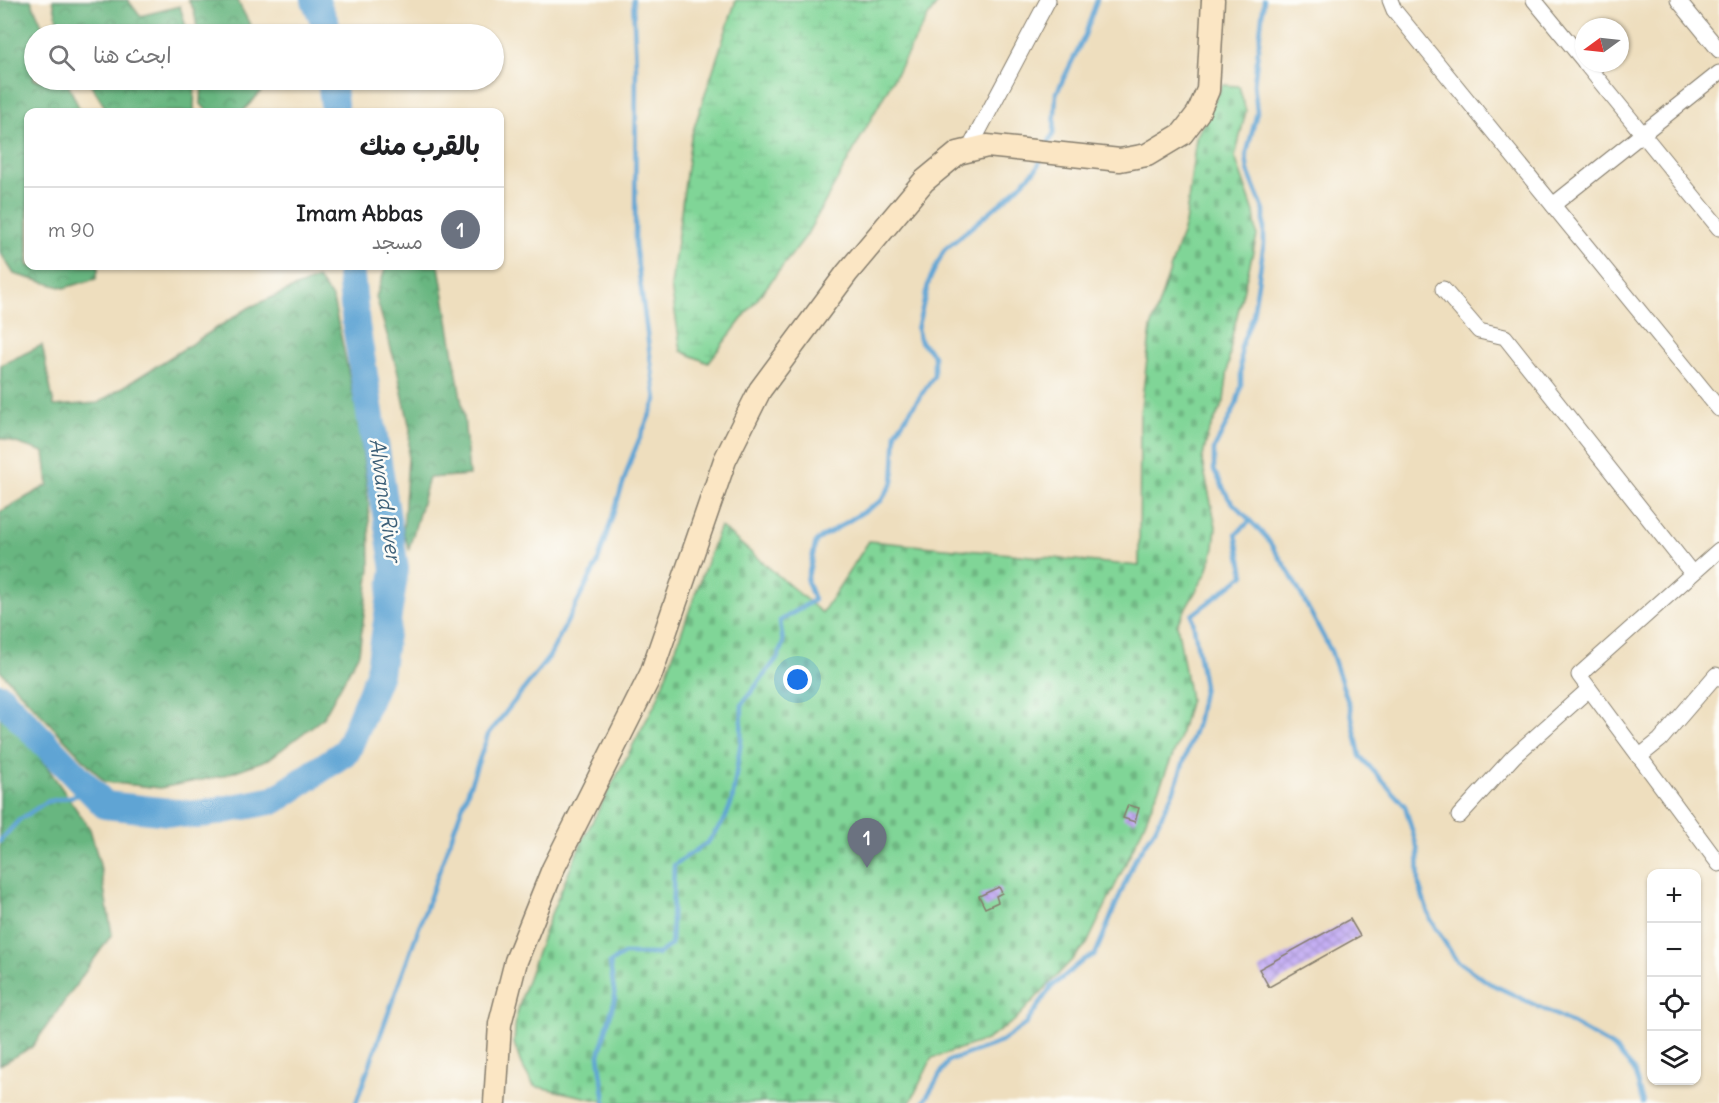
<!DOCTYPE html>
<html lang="ar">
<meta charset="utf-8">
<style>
:root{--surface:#fff;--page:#f6f6f6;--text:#202124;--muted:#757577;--line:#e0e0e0;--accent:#c8321e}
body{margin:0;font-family:Delius,"Playpen Sans Arabic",sans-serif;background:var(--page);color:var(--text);direction:rtl}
.controls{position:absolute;right:18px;bottom:18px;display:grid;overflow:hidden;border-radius:12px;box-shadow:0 2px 4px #0004}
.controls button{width:54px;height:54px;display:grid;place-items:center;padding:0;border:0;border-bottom:2px solid var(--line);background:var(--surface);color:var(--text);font:30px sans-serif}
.compass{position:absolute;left:1575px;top:18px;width:54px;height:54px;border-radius:50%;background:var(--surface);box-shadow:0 2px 4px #0004;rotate:255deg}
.you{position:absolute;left:798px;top:680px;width:21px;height:21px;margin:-15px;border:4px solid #fff;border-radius:50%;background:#1a73e8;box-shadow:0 0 0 9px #1a73e833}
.badge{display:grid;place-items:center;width:39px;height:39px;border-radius:50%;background:var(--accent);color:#fff;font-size:20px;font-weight:700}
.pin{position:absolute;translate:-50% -50px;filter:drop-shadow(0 2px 3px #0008)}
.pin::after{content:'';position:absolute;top:32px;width:21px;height:18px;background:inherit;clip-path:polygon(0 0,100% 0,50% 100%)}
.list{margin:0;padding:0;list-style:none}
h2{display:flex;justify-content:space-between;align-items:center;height:78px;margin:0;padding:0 24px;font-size:26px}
h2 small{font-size:20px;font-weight:400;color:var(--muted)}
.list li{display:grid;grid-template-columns:39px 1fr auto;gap:18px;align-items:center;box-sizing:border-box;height:84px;padding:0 24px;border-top:2px solid var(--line)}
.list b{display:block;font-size:22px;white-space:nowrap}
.list p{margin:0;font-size:20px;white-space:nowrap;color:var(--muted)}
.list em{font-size:20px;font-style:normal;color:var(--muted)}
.icon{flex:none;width:33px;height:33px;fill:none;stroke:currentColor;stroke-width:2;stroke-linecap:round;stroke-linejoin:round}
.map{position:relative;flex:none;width:1719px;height:1103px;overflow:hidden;direction:ltr}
.search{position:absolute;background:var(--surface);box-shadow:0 2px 4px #0004;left:24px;top:24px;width:480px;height:66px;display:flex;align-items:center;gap:15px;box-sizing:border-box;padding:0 21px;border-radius:33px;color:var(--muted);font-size:22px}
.panel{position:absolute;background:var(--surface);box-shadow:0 2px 4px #0004;left:24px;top:108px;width:480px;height:162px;border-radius:12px;direction:rtl}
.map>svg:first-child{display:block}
</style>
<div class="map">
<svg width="1719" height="1103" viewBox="0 0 1719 1103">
<defs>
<pattern id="forest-crowns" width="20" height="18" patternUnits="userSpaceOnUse" patternTransform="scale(1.5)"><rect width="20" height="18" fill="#68b680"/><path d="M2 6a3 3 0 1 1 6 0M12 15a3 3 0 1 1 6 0" fill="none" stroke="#559368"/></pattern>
<pattern id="wetland-marsh" width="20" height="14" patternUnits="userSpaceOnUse" patternTransform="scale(1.5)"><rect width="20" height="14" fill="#80d597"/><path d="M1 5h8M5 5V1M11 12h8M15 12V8" fill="none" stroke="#6eb682"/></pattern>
<pattern id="cemetery-stones" width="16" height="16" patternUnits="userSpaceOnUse" patternTransform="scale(1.5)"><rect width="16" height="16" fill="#80d597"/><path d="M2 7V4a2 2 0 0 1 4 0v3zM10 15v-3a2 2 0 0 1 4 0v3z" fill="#6eb682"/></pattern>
<pattern id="building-cross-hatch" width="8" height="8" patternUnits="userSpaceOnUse" patternTransform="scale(1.5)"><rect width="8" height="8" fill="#c4aef3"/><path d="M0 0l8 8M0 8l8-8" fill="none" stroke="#a895d0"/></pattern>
</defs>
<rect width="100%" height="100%" fill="#fdfcf7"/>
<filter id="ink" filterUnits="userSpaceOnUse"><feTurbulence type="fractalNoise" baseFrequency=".0167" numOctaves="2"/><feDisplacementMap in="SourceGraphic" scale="12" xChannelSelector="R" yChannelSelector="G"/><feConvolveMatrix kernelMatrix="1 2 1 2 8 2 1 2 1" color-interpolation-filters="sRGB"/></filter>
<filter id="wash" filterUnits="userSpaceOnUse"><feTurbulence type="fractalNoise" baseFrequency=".008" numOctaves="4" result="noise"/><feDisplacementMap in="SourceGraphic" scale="24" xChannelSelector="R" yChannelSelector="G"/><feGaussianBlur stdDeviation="1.35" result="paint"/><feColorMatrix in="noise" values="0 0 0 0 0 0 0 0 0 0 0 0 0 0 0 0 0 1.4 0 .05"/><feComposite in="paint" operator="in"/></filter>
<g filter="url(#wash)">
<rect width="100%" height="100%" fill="#eedebe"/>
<g fill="url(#forest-crowns)" stroke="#42694e" stroke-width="1.5">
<path d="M 0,0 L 31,0 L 46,34 L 34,34 L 34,80 L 66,80 L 81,112 L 28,112 L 28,266 L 99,266 L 96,279 L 64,288 L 14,274 L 0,252 Z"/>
<path d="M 53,0 L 128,0 L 140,16 L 180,6 L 188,34 L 60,34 Z"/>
<path d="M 188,0 L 237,0 L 255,34 L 198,34 L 194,10 Z"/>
<path d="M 88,80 L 195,80 L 194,112 L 108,112 Z"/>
<path d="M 202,80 L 263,80 L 261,92 L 242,112 L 208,112 L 201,104 Z"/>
<path d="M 386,266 L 439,266 L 464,416 L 469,475 L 429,478 L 409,549 L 403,532 L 410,429 L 397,369 L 376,297 Z"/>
<path d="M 317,278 L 333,299 L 358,417 L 369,506 L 370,569 L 359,653 L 323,718 L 269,759 L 222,776 L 160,788 L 105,782 L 0,671 L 0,512 L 48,485 L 44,452 L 0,438 L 1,365 L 42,345 L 54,406 L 98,403 L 250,307 Z"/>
<path d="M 0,714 L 36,751 L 90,829 L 100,865 L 112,934 L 32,1047 L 0,1065 Z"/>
</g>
<path fill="url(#wetland-marsh)" stroke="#4e785a" stroke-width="1.5" d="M 736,0 L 940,0 L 929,15 L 806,236 L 708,363 L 681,351 L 671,286 L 691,137 Z"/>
<path fill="url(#cemetery-stones)" stroke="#4e785a" stroke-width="1.5" d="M 1222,85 L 1239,86 L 1246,111 L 1235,157 L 1254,212 L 1257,236 L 1232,336 L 1224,401 L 1208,434 L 1202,461 L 1216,526 L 1214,548 L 1207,572 L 1177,624 L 1190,699 L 1178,743 L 1139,836 L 1087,944 L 1014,1021 L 986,1040 L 932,1058 L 910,1103 L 611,1103 L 534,1086 L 521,1064 L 514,1043 L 516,1018 L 524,989 L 551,914 L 583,839 L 657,700 L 720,526 L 822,613 L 869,541 L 1139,566 L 1140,414 L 1151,328 L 1185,224 L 1196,138 Z"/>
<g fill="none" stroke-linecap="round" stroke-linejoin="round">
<g stroke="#5ea4d4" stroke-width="4.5">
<path d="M 1264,0 L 1254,84 L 1257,112 L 1246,156 L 1248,171 L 1264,211 L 1264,244 L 1253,315 L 1241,346 L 1241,386 L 1236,405 L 1214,449 L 1214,470 L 1229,499 L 1266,537 L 1288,570 L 1331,651 L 1350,708 L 1360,756 L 1405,806 L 1418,851 L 1419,885 L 1430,919 L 1456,960 L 1489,983 L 1560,1017 L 1613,1047 L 1634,1070 L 1643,1103"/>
<path d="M 1047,146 L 1054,132 L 1056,94 L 1085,35 L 1097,0"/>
<path d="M 0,841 L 19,820 L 46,802 L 92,792"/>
<path d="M 356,1103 L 488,735 L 549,657 L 597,564 L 631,459 L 656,400 L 635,244 L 636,67 L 633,0"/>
<path d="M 605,1103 L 599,1055 L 615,998 L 610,963 L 624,954 L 658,954 L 671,945 L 674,865 L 708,842 L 725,819 L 732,801 L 741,740 L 742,704 L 778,657 L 783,643 L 780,621 L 814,600 L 807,581 L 816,541 L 881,501 L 893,482 L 896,432 L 934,376 L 934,355 L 921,342 L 917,329 L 929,281 L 944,250 L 1010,195 L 1037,168 L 1041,159"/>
<path d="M 923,1103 L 948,1061 L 999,1043 L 1026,1024 L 1051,987 L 1085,959 L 1095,955 L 1135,859 L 1155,829 L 1174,790 L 1197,723 L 1204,686 L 1192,615 L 1244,575 L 1236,534 L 1250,521"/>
</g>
<g stroke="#5ea4d4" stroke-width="28">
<path d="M 315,0 L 326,25 L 327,34"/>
<path d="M 331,80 L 335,112"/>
<path d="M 0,697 L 105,805 L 197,815 L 275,800 L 347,751 L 379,674 L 395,569 L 356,325 L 350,266"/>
</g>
</g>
<g id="blocks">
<g fill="url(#building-cross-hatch)">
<path d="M 1128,805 L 1139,808 L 1135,822 L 1123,818 Z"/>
<path d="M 999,887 L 1002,893 L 996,896 L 998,902 L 985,908 L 979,896 Z"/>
<path d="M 1350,919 L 1360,936 L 1269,987 L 1259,969 Z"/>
</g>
</g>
</g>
<g filter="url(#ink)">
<use href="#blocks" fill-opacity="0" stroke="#857d6d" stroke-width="1.5"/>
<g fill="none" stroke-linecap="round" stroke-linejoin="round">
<defs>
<g id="minor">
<path d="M 1390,0 L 1394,10 L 1719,409"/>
<path d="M 1534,0 L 1584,61"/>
<path d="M 1678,0 L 1719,50"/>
<path d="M 1585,63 L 1719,228"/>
<path d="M 968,151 L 1048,0"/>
<path d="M 1553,205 L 1719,73"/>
<path d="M 1443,289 L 1479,331 L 1505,337 L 1691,572"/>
<path d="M 1719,550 L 1579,675 L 1719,864"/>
<path d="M 1639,757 L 1660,740 L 1716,675 L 1719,678"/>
<path d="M 1459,816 L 1514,756 L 1589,689"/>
</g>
<path id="secondary" d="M 495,1103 L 500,1024 L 516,961 L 553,869 L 651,674 L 725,460 L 760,390 L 847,273 L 924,181 L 958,153 L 987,146 L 1120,160 L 1147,155 L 1182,134 L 1198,113 L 1208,90 L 1213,0"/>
</defs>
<use href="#minor" stroke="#857d6d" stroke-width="17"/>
<use href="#secondary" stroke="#857d6d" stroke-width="25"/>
<use href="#minor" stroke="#fff" stroke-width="15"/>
<use href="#secondary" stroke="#fbe6c4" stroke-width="22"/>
</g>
</g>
<g text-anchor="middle" stroke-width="5" stroke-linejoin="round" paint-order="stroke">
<g font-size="21" font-style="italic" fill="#3d6078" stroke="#fdfcf7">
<text transform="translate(385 500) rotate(82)" y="7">Alwand River</text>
</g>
</g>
</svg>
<div class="controls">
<button>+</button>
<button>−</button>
<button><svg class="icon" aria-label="locate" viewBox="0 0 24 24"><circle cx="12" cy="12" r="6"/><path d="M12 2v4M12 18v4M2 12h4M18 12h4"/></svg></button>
<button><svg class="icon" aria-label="layers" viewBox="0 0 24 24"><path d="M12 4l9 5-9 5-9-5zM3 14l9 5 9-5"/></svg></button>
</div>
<svg class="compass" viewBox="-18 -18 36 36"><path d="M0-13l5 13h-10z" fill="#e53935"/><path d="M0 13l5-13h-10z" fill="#757577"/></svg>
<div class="you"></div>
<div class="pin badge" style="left:867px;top:868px;background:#6b7280">1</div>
<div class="search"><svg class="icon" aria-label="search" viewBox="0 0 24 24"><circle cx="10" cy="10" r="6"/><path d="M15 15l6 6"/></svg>ابحث هنا</div>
<section class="panel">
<h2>بالقرب منك<small></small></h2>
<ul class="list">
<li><span class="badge" style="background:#6b7280">1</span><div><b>Imam Abbas</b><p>مسجد</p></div><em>90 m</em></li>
</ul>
</section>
</div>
